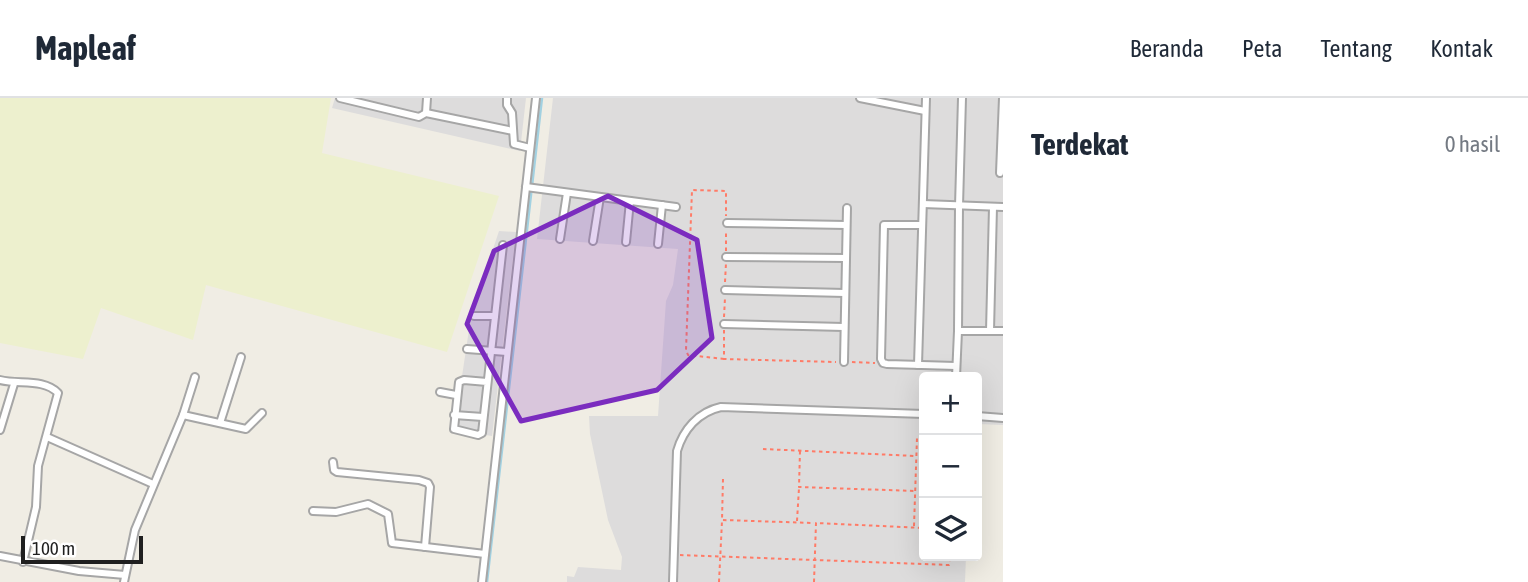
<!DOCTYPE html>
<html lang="id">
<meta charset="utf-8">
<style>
:root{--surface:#fff;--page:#f6f6f7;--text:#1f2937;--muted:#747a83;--line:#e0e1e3}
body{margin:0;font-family:"Asap Condensed",sans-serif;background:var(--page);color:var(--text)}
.controls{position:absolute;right:21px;bottom:21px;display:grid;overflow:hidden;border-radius:7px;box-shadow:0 7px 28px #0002}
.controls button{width:63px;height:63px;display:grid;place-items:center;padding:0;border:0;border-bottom:2px solid var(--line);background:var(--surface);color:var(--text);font:35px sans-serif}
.scale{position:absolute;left:21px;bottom:18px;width:122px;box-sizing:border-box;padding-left:7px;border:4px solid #1f1f1f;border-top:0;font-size:19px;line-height:24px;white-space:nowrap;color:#1f1f1f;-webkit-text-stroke:5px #fff;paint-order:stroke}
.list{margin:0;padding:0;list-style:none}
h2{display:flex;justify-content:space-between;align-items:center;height:91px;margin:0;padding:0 28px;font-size:30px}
h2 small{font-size:23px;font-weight:400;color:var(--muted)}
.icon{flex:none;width:38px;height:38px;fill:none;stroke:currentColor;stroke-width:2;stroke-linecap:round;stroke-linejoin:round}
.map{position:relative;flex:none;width:1003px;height:484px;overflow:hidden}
header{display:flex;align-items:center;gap:42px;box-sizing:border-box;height:98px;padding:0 35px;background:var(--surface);border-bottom:2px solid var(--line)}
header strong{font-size:33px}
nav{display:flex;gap:38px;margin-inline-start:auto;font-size:24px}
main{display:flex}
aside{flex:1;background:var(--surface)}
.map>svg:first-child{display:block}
</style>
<header>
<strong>Mapleaf</strong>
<nav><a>Beranda</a><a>Peta</a><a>Tentang</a><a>Kontak</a></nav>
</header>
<main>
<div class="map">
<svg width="1003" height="484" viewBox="0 0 1003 484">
<rect width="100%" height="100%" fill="#f0ede4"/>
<g fill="#dddcdc">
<path d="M 335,0 L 526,0 L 520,53 L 332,10 Z"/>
<path d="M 553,0 L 1003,0 L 1003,327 L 977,326 L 977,279 L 924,279 L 924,458 L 966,458 L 965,484 L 567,484 L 567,478 L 574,479 L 578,469 L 621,472 L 622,459 L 608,422 L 590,336 L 589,318 L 658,318 L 666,203 L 673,187 L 678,151 L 537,141 Z"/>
<path d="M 499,133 L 516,134 L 492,338 L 454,332 L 471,218 Z"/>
</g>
<path fill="#edf0ce" d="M 0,0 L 331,0 L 322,55 L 499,98 L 447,254 L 206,187 L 193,242 L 101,210 L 83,261 L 0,245 Z"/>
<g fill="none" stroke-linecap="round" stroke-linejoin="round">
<path stroke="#a2d1e1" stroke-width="2.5" d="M 487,484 L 542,0"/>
<defs>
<g id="minor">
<path d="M 340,0 L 419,19 L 426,15 L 513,33"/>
<path d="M 507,0 L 507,7 L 512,15 L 514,46 L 530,50"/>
<path d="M 860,0 L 925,13"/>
<path d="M 426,15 L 427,0"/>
<path d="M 1000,75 L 1003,0"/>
<path d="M 526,89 L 676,109"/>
<path d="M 923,106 L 1003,109"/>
<path d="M 727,125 L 846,127"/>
<path d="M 922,127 L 884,127 L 881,261 L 883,265 L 887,266 L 956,268"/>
<path d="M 560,141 L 567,95"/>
<path d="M 593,143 L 600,99"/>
<path d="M 626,144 L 630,103"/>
<path d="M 658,146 L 662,107"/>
<path d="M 726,159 L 846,160"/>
<path d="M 725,192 L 845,195"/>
<path d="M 474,218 L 495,218"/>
<path d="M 724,226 L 844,229"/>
<path d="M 958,233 L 959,108 L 962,0"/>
<path d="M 990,233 L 993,109"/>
<path d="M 467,251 L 507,254"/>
<path d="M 844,264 L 847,110"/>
<path d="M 918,267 L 926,0"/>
<path d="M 956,279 L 958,233 L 1003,233"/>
<path d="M 0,282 C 19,287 43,280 58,295 L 38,368 L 36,409 L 23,464"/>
<path d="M 487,284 L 464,282 L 459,284 L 454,331 L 478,337 L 482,335 L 503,147"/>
<path d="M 440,294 L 456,297"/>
<path d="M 183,317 L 246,331 L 262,315"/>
<path d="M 454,317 L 483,319"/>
<path d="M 977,318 L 1003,320"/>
<path d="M 220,325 L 241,259"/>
<path d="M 0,332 L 14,286"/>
<path d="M 47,339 L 153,386"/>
<path d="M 333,364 L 334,372 L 337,374 L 419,382 L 428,385 L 430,389 L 425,449"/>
<path d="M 313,413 L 336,414 L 368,406 L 388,416 L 392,445 L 485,456"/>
<path d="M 0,458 L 79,473 L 125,477"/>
<path d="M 124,484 L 135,432 L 183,317 L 195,279"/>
<path d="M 482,484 L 536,0"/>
<path d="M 673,484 L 677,353 C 683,332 698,314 721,309 L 924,316"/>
</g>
</defs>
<use href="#minor" stroke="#a6a6a6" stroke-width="10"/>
<g stroke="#ff7b67" stroke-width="2" stroke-dasharray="3.5 3.5" stroke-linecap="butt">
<path d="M 726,153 L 726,134"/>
<path d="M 725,184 L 726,165"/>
<path d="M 724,219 L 725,200"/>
<path d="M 724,232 L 724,261 L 836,264"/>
<path d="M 724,261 L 688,257 L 686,252 L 692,92 L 726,93 L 726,118"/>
<path d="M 852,264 L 875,265"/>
<path d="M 763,351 L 916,358"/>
<path d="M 800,353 L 799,389 L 915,393"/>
<path d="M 723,381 L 722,422 L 814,425"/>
<path d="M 797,423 L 799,390"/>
<path d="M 914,428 L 917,340"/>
<path d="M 680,457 L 949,467 L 950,458"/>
<path d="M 719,484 L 722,423"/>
<path d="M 814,484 L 816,425 L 924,430"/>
</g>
<use href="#minor" stroke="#fff" stroke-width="6"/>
</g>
<path fill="#7b2cbf" fill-opacity="0.2" stroke="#7b2cbf" stroke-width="5" stroke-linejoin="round" d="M 608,98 L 697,142 L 712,240 L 657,292 L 521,323 L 467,226 L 494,153 Z"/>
</svg>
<div class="controls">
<button>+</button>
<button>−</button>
<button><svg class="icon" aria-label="layers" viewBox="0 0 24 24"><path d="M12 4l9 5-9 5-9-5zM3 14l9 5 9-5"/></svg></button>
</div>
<div class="scale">100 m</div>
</div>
<aside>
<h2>Terdekat<small>0 hasil</small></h2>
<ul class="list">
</ul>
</aside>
</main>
